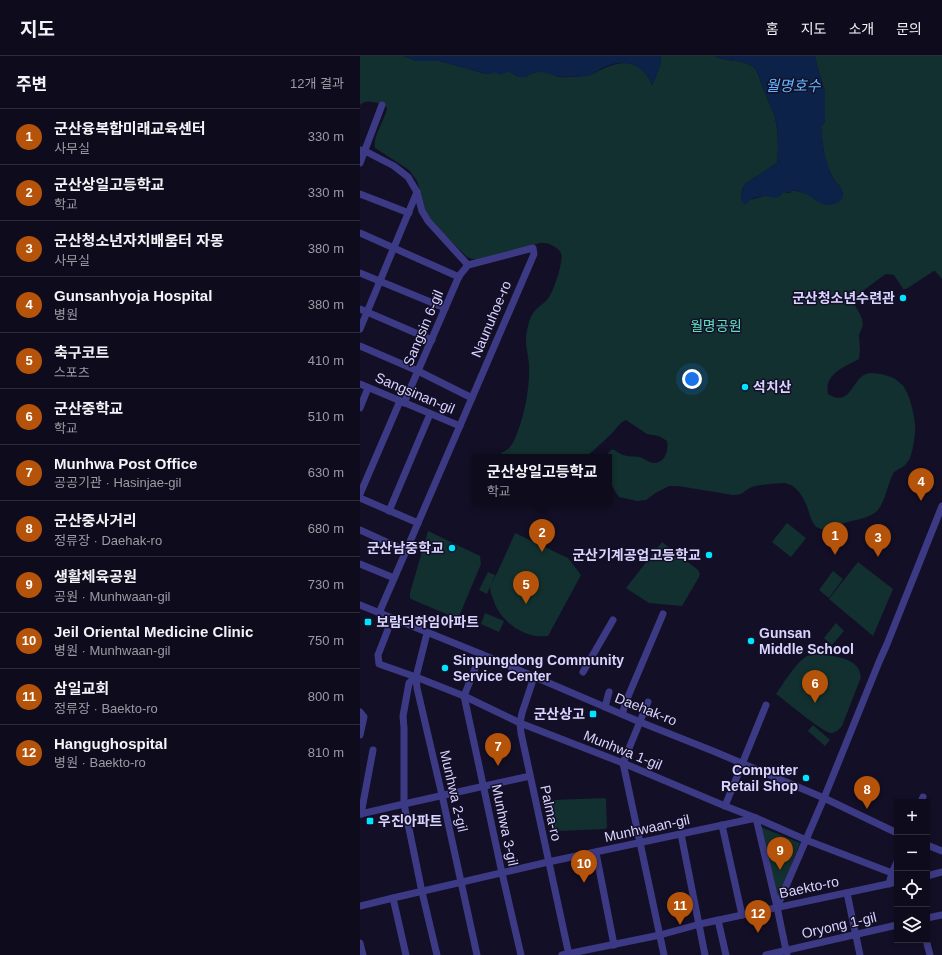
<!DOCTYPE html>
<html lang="ko">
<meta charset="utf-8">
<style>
:root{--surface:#0e0b1c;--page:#171425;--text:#f1f3f6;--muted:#9b9ba3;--line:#2e2b3b;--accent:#b45309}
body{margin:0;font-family:Helvetica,"Noto Sans KR",sans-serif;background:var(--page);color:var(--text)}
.controls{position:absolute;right:12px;bottom:12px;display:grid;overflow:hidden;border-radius:0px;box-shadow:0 2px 6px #0003}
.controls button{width:36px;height:36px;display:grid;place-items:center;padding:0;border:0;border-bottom:1px solid var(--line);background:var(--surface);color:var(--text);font:20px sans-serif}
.you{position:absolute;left:332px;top:323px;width:14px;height:14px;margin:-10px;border:3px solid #fff;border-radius:50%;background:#1a73e8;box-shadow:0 0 0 6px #1a73e833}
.badge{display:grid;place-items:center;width:26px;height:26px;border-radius:50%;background:var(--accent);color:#fff;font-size:13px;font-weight:700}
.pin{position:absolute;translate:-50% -33px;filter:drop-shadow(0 1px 2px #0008)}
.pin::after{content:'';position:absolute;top:21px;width:14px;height:12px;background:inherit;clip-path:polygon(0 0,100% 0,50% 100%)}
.popup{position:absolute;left:112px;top:398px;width:140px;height:52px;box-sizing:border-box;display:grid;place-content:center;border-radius:0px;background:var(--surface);filter:drop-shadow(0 1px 3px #0005);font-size:13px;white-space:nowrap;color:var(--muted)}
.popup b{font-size:15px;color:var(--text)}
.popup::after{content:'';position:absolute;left:50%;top:100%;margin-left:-8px;border:8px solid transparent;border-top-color:var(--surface)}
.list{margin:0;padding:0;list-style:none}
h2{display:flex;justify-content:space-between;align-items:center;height:52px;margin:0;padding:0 16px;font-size:17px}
h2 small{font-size:13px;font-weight:400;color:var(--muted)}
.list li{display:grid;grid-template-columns:26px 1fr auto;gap:12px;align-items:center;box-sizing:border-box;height:56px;padding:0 16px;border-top:1px solid var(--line)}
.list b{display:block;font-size:15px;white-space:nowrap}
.list p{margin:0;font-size:13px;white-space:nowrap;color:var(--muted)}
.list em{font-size:13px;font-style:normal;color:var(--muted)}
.icon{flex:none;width:22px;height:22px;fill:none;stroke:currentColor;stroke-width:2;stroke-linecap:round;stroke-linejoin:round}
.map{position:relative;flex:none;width:582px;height:899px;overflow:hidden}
header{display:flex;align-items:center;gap:24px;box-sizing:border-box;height:56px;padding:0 20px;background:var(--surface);border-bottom:1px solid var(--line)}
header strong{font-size:19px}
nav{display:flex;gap:22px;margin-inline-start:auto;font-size:14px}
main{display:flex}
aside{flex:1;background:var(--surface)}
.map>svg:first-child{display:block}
</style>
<header>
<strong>지도</strong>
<nav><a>홈</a><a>지도</a><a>소개</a><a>문의</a></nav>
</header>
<main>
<aside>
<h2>주변<small>12개 결과</small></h2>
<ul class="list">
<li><span class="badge">1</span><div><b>군산융복합미래교육센터</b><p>사무실</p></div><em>330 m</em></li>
<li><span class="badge">2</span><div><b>군산상일고등학교</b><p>학교</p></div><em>330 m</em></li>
<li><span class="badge">3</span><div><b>군산청소년자치배움터 자몽</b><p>사무실</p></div><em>380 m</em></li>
<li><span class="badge">4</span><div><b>Gunsanhyoja Hospital</b><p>병원</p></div><em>380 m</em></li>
<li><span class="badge">5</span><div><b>축구코트</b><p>스포츠</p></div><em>410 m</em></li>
<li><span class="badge">6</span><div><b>군산중학교</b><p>학교</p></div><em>510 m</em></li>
<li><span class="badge">7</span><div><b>Munhwa Post Office</b><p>공공기관 · Hasinjae-gil</p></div><em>630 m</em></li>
<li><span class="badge">8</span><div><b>군산중사거리</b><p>정류장 · Daehak-ro</p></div><em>680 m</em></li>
<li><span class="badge">9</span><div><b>생활체육공원</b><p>공원 · Munhwaan-gil</p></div><em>730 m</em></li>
<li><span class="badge">10</span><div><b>Jeil Oriental Medicine Clinic</b><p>병원 · Munhwaan-gil</p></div><em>750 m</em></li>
<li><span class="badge">11</span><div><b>삼일교회</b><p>정류장 · Baekto-ro</p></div><em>800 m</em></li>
<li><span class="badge">12</span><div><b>Hangughospital</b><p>병원 · Baekto-ro</p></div><em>810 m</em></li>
</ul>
</aside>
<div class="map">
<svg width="582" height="899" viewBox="0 0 582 899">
<rect width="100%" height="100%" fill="#130f26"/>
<g fill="#12302f">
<path d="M 0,0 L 44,0 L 57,5 L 80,5 L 126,18 L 128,18 L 133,16 L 151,16 L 156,20 L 166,21 C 173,15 181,15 190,17 C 193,18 196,20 198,21 C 205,22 219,20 226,20 C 232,19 236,16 240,14 C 251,9 262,5 273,8 C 282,11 289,21 292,29 L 300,10 L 301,0 L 354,0 C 366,6 381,3 392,10 C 399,14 400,26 403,32 C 406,41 411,49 414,58 C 418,70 419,94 417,107 L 386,127 L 382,133 L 381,142 L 390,144 L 404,140 L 421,138 L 423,136 L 429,137 L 432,135 L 436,135 L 445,137 L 451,140 L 455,144 L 470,149 L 476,147 L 483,139 C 481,128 476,129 472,120 C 464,105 462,87 461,70 L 464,67 L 465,64 L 465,36 L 457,9 L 455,0 L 582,0 L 582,223 L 575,215 L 574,215 L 546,233 L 543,233 L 534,219 L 526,218 L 523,220 L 493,242 L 493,246 L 500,258 L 502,263 L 503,269 L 499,279 L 500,294 L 499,303 C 484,311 464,318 468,338 C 491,352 491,324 506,318 C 511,316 516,318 521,318 C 529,320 534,321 540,327 C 549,333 554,358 555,369 C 556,375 553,395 550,402 C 549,404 547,407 545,409 C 541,413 536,413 533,418 C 528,427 524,450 516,456 C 507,463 494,464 484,467 C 478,470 471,472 464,473 C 451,474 450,456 446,448 C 443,441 439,435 434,431 C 432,429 428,428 425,427 C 420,427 397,429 392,431 C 383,435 384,439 373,439 L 318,430 L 309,430 L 297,436 L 286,444 L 277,445 L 259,441 L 255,435 L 249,424 L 249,401 L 246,401 L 249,396 L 252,393 C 256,394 259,398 263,399 C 268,401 274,400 279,401 C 284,402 289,407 294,407 C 305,407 309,394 307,385 L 299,380 L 287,378 L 266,364 C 260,366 257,372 252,377 C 244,385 235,393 226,401 L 135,401 C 139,398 144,396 148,393 C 152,390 154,384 156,380 C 165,358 170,332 169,308 C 168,297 164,286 167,275 C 168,268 170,261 174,256 C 179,249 185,248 189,241 C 194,234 204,205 201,197 C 198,191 187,186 180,187 L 117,203 L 112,203 L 107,201 L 77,171 L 67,159 L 57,125 L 49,114 L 15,92 C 12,81 25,64 27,52 L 26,50 C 17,47 7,42 0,49 Z"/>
<path d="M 427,467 L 446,482 L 431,501 L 412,486 Z"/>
<path d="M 68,475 L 118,499 L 120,500 L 121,508 L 100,558 L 96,562 L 53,544 L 50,542 L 50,537 Z"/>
<path d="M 155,477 L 208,502 L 221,519 L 188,580 C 165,583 140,566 133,543 C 132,540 130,535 130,531 C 131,527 135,521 137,517 C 143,504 149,491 155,477 Z"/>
<path d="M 302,486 L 338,514 L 340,518 L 339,521 L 322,550 L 289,547 L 266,532 Z"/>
<path d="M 498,506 L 533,533 L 513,580 L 469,543 Z"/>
<path d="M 473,515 L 483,523 L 469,542 L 459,534 Z"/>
<path d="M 128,516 L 135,519 L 127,538 L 119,534 Z"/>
<path d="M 125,557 L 144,565 L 139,576 L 121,568 Z"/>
<path d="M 476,567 L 484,575 L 472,589 L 464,582 Z"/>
<path d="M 457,598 C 470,600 488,600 497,611 C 500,614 500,618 501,621 L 482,670 C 479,673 476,677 471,677 C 462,676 426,645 416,638 C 423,628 437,605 447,600 C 450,599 453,599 457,598 Z"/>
<path d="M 453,669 L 470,684 L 465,690 L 448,675 Z"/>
<path d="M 244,742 L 246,743 L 246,746 L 247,771 L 245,773 L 196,775 L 193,773 L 192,768 L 191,746 L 193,744 Z"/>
<path d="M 401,771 L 440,787 L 418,841 Z"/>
</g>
<g fill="#0c2248">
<path d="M 44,0 L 301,0 L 300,10 L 292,29 C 288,17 278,8 265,7 C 257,6 246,10 239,14 C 235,16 232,19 228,20 C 220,21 212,20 204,21 C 195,21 186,15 177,16 C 171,16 166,23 160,21 C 150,19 154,12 141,19 C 131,14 134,18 126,18 L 80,5 L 57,5 Z"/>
<path d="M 354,0 L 455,0 L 457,9 L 465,36 L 465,64 L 464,67 L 461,70 C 462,87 465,103 471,119 C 474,127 483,130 483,139 C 483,146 475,148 469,149 C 458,149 454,141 444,137 C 441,136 436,134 432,135 C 429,136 427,137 423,136 L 420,140 L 417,142 L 404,140 L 394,142 L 390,144 L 385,149 L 383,147 L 381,142 L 383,130 L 386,127 L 417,107 C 419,95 418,69 414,58 C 411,49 406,41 403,32 C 400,26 399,14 392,10 C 381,3 366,6 354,0 Z"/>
</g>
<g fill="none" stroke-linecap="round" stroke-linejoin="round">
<g stroke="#3d3a85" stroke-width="7">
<path d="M 0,94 L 5,95 L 34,110 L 48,121 L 57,136 L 62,155 L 68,165 L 108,209 L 173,192 L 174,198 L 58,467 L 46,495 L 19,557"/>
<path d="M 0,107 L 22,49"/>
<path d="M 0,138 L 49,157"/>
<path d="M 0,177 L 99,221"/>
<path d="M 0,217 L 85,252"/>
<path d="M 0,253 L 72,284"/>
<path d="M 0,273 L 57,136"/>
<path d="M 0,290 L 58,315 L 112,342"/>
<path d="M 0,328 L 100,370"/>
<path d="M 44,347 L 99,220 L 108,209"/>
<path d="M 0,352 L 8,332"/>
<path d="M 0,438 L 40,345"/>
<path d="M 0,442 L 58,467"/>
<path d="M 29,455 L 70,358"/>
<path d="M 0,474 L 46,495"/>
<path d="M 0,508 L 34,522"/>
<path d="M 0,549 L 121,598 L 280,666 L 353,695 L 464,742 L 537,777"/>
<path d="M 32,563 L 18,599 L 19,608 L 56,621 L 104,640 L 160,667 L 263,707 L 365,750 L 396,762 L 446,784 L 532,817 L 529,828"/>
<path d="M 67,577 L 56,621 L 57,632 L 82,739 L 117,899"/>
<path d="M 121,598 L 104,640 L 142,817 L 161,899"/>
<path d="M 223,616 L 253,564"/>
<path d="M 56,621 L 49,627 L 43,660 L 44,672 L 44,748 L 62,836 L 77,899"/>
<path d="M 174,621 L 162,657 L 160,667 L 161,677 L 209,899"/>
<path d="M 288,646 L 263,707 L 304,899"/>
<path d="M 245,651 L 249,636"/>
<path d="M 0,656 L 4,661 L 0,679"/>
<path d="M 262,658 L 267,643 L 303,558"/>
<path d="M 561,746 L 563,741"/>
<path d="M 365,750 L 406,649"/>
<path d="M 0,758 L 44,748 L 170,720"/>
<path d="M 1,758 L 13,694"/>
<path d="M 362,769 L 382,859"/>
<path d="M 321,778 L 345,899"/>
<path d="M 567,789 L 582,795"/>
<path d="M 236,797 L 254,889"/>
<path d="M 532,817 L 537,806"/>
<path d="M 567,820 L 582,816"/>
<path d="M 487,837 L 500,899"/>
<path d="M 33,842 L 46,899"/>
<path d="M 0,850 L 33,842 L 188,806 L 396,762 L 417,851 L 427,899"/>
<path d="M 417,851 L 464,742 L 519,606 L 527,588 L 582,450"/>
<path d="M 567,862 L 582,859"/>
<path d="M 358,864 L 366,899"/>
<path d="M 566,884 L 570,899"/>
<path d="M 0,887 L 3,899"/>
<path d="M 202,899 L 300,879 L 340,868 L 537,826"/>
<path d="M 406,899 L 537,869"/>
</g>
</g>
<g fill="#00e5ff" stroke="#130f26" stroke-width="1.5">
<circle cx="543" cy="242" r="4"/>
<circle cx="385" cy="331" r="4"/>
<circle cx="92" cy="492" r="4"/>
<circle cx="349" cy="499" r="4"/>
<rect x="4" y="562" width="8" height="8" rx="2"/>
<circle cx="391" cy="585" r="4"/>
<circle cx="85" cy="612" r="4"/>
<rect x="229" y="654" width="8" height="8" rx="2"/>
<circle cx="446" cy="722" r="4"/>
<rect x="6" y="761" width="8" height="8" rx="2"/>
</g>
<g text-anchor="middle" stroke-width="3" stroke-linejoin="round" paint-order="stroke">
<g font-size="14" font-weight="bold" fill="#d9d4ff" stroke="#130f26" text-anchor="end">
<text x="535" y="247">군산청소년수련관</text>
<text x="393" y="336" text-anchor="start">석치산</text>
<text x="84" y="497">군산남중학교</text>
<text x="341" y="504">군산기계공업고등학교</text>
<text x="16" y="571" text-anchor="start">보람더하임아파트</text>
<text x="399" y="582" text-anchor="start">Gunsan<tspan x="399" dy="16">Middle School</tspan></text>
<text x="93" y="609" text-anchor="start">Sinpungdong Community<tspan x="93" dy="16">Service Center</tspan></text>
<text x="225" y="663">군산상고</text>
<text x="438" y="719">Computer<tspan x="438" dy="16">Retail Shop</tspan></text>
<text x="18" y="770" text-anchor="start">우진아파트</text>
</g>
<g font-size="14" fill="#d9d4ff" stroke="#130f26">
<text transform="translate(131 263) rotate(-67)" y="5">Naunuhoe-ro</text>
<text transform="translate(63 272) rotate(-67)" y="5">Sangsin 6-gil</text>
<text transform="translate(55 337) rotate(23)" y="5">Sangsinan-gil</text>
<text transform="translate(286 653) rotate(22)" y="5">Daehak-ro</text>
<text transform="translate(263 694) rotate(22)" y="5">Munhwa 1-gil</text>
<text transform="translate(94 735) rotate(77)" y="5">Munhwa 2-gil</text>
<text transform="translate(191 757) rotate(78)" y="5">Palma-ro</text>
<text transform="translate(145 769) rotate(78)" y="5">Munhwa 3-gil</text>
<text transform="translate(287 772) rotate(-12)" y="5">Munhwaan-gil</text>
<text transform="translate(449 831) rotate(-12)" y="5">Baekto-ro</text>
<text transform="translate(479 869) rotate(-13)" y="5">Oryong 1-gil</text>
</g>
<g font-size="14" fill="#5fe0c0" stroke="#130f26">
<text x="356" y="275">월명공원</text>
</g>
<g font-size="15" font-style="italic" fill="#62b6ff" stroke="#130f26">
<text x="433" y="35">월명호수</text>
</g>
</g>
</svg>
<div class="controls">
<button>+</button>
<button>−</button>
<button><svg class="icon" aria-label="locate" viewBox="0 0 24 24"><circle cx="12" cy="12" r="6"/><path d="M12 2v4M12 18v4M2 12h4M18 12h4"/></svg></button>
<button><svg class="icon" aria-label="layers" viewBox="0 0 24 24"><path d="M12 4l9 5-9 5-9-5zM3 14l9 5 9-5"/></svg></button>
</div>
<div class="you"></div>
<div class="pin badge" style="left:475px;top:499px">1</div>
<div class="pin badge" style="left:182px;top:496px">2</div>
<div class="popup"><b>군산상일고등학교</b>학교</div>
<div class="pin badge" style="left:518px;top:501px">3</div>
<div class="pin badge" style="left:561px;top:445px">4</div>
<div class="pin badge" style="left:166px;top:548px">5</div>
<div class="pin badge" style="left:455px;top:647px">6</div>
<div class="pin badge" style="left:138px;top:710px">7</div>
<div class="pin badge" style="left:507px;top:753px">8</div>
<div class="pin badge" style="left:420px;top:814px">9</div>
<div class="pin badge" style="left:224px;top:827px">10</div>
<div class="pin badge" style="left:320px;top:869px">11</div>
<div class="pin badge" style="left:398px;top:877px">12</div>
</div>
</main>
